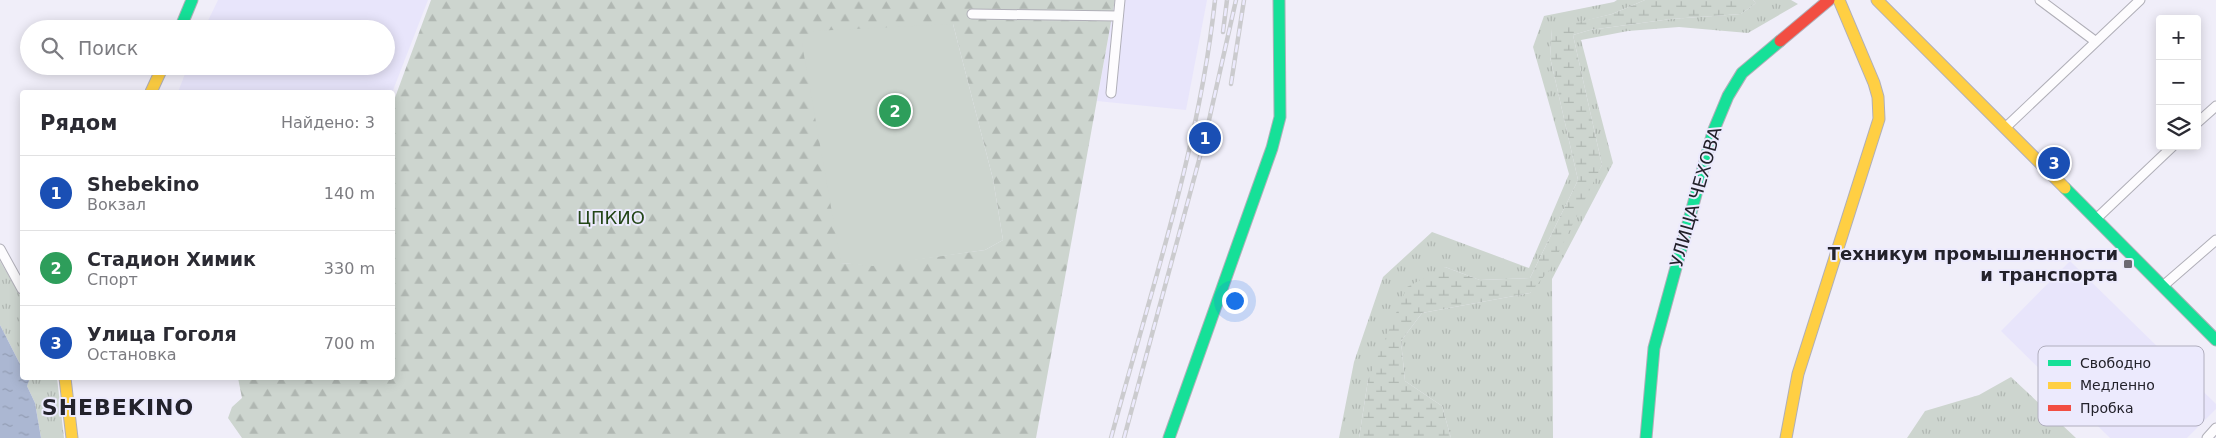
<!DOCTYPE html>
<html lang="ru">
<meta charset="utf-8">
<style>
:root{--surface:#fff;--page:#f2f2f3;--text:#2b2b33;--muted:#7c7c81;--line:#e1e1e2;--accent:#b45309}
body{margin:0;font-family:"DejaVu Sans",sans-serif;background:var(--page);color:var(--text)}
.controls{position:absolute;right:15px;top:15px;display:grid;overflow:hidden;border-radius:5px;box-shadow:0 2px 12px #0003}
.controls button{width:45px;height:45px;display:grid;place-items:center;padding:0;border:0;border-bottom:1px solid var(--line);background:var(--surface);color:var(--text);font:25px sans-serif}
.you{position:absolute;left:1234px;top:300px;width:18px;height:18px;margin:-12px;border:4px solid #fff;border-radius:50%;background:#1a73e8;box-shadow:0 0 0 8px #1a73e833}
.badge{display:grid;place-items:center;width:32px;height:32px;border-radius:50%;background:var(--accent);color:#fff;font-size:16px;font-weight:700}
.pin{position:absolute;translate:-50% -50%;border:2px solid #fff;box-shadow:0 1px 5px #0006}
.list{margin:0;padding:0;list-style:none}
h2{display:flex;justify-content:space-between;align-items:center;height:65px;margin:0;padding:0 20px;font-size:21px}
h2 small{font-size:16px;font-weight:400;color:var(--muted)}
.list li{display:grid;grid-template-columns:32px 1fr auto;gap:15px;align-items:center;box-sizing:border-box;height:75px;padding:0 20px;border-top:1px solid var(--line)}
.list b{display:block;font-size:19px;white-space:nowrap}
.list p{margin:0;font-size:16px;white-space:nowrap;color:var(--muted)}
.list em{font-size:16px;font-style:normal;color:var(--muted)}
.icon{flex:none;width:28px;height:28px;fill:none;stroke:currentColor;stroke-width:2;stroke-linecap:round;stroke-linejoin:round}
.map{position:relative;flex:none;width:2216px;height:438px;overflow:hidden}
.search{position:absolute;background:var(--surface);box-shadow:0 2px 12px #0003;left:20px;top:20px;width:375px;height:55px;display:flex;align-items:center;gap:12px;box-sizing:border-box;padding:0 18px;border-radius:28px;color:var(--muted);font-size:19px}
.panel{position:absolute;background:var(--surface);box-shadow:0 2px 12px #0003;left:20px;top:90px;width:375px;height:290px;border-radius:5px}
.map>svg:first-child{display:block}
</style>
<div class="map">
<svg width="2216" height="438" viewBox="0 0 2216 438">
<defs>
<pattern id="grass-tufts" width="24" height="20" patternUnits="userSpaceOnUse" patternTransform="scale(1.25)"><rect width="24" height="20" fill="#cdd5cf"/><path d="M3 7l-1-3M5 7V3M7 7l1-3M15 17l-1-3M17 17v-4M19 17l1-3" fill="none" stroke="#b0b7b2"/></pattern>
<pattern id="forest-firs" width="22" height="20" patternUnits="userSpaceOnUse" patternTransform="scale(1.25)"><rect width="22" height="20" fill="#cdd5cf"/><path d="M5 1l3.5 6h-7zM16 11l3.5 6h-7z" fill="#b0b7b2"/></pattern>
<pattern id="wetland-marsh" width="20" height="14" patternUnits="userSpaceOnUse" patternTransform="scale(1.25)"><rect width="20" height="14" fill="#cdd5cf"/><path d="M1 5h8M5 5V1M11 12h8M15 12V8" fill="none" stroke="#b0b7b2"/></pattern>
<pattern id="water-ripples" width="26" height="14" patternUnits="userSpaceOnUse" patternTransform="scale(1.25)"><rect width="26" height="14" fill="#abb7d2"/><path d="M2 4q2-2 4 0t4 0M15 11q2-2 4 0t4 0" fill="none" stroke="#939db4"/></pattern>
</defs>
<rect width="100%" height="100%" fill="#f0eef9"/>
<g fill="#e8e5fb">
<path d="M 218,0 L 428,0 L 392,93 L 178,92 L 188,66 L 386,66 L 386,29 L 204,29 Z"/>
<path d="M 1115,0 L 1207,0 L 1186,110 L 1097,101 Z"/>
<path d="M 2070,261 L 2216,404 L 2216,409 L 2187,438 L 2110,438 L 2001,331 Z"/>
</g>
<g fill="url(#grass-tufts)">
<path d="M 1617,0 L 1645,0 L 1612,14 L 1552,29 L 1550,57 L 1578,180 L 1530,278 L 1480,280 L 1445,267 L 1368,380 L 1359,438 L 1339,438 L 1354,362 L 1383,277 L 1432,232 L 1529,268 L 1569,174 L 1533,47 L 1544,16 L 1614,2 Z"/>
<path d="M 1753,0 L 1791,0 L 1798,4 L 1748,33 L 1679,27 L 1628,31 L 1581,40 L 1613,163 L 1552,279 L 1553,438 L 1451,438 L 1442,406 L 1405,381 L 1401,341 L 1422,313 L 1530,293 L 1602,165 L 1573,35 L 1590,30 L 1671,19 L 1741,14 L 1756,3 Z"/>
<path d="M 0,261 L 22,298 L 22,368 L 0,325 Z"/>
<path d="M 2011,377 L 2076,438 L 1907,438 L 1925,411 L 1979,395 Z"/>
<path d="M 29,378 L 57,378 L 64,438 L 41,438 L 35,403 L 27,386 Z"/>
</g>
<path fill="url(#forest-firs)" fill-rule="evenodd" d="M 431,0 L 1115,0 L 1036,438 L 242,438 L 228,418 L 232,407 L 242,398 L 238,378 L 392,378 L 393,103 ZM 953,24 L 993,179 L 1003,240 L 985,250 L 873,265 L 841,263 Z"/>
<path fill="url(#wetland-marsh)" d="M 1645,0 L 1753,0 L 1756,3 L 1741,14 L 1671,19 L 1590,30 L 1573,35 L 1602,165 L 1551,268 L 1530,293 L 1422,313 L 1401,341 L 1405,381 L 1442,406 L 1451,438 L 1359,438 L 1368,380 L 1407,287 L 1445,267 L 1480,280 L 1530,278 L 1578,180 L 1550,57 L 1552,28 L 1612,14 Z"/>
<path fill="#cdd5cf" d="M 953,24 L 993,179 L 1003,240 L 985,250 L 873,266 L 841,263 L 802,44 L 814,31 Z"/>
<path fill="url(#water-ripples)" d="M 0,325 L 22,368 L 22,378 L 30,378 L 27,386 L 35,403 L 41,438 L 0,438 Z"/>
<g fill="none" stroke-linecap="round" stroke-linejoin="round">
<defs>
<g id="street">
<path d="M 2040,0 L 2095,41"/>
<path d="M 972,14 L 1118,16"/>
<path d="M 1111,93 L 1120,0"/>
<path d="M 2197,123 L 2216,106"/>
<path d="M 2005,128 L 2140,0"/>
<path d="M 2096,219 L 2173,146"/>
<path d="M 0,249 L 22,289"/>
<path d="M 2163,286 L 2216,240"/>
<path d="M 2207,438 L 2216,428"/>
</g>
<g id="fast">
<path d="M 180,29 L 192,0"/>
<path d="M 2065,188 L 2216,340"/>
<path d="M 1169,438 L 1272,148 L 1280,117 L 1279,0"/>
<path d="M 1646,438 L 1654,348 L 1713,132 L 1728,96 L 1742,73 L 1780,41"/>
</g>
<g id="slow">
<path d="M 1877,0 L 2065,188"/>
<path d="M 151,92 L 163,66"/>
<path d="M 65,378 L 72,438"/>
<path d="M 1786,438 L 1798,374 L 1879,119 L 1878,97 L 1874,83 L 1839,0"/>
</g>
<path id="jam" d="M 1780,41 L 1829,0"/>
</defs>
<use href="#street" stroke="#b0afb8" stroke-width="11"/>
<use href="#fast" stroke="#b0afb8" stroke-width="13"/>
<use href="#slow" stroke="#b0afb8" stroke-width="13"/>
<use href="#jam" stroke="#b0afb8" stroke-width="13"/>
<use href="#street" stroke="#fdfcfe" stroke-width="9"/>
<use href="#fast" stroke="#16e098" stroke-width="11"/>
<use href="#slow" stroke="#ffcf43" stroke-width="11"/>
<use href="#jam" stroke="#f24e42" stroke-width="11"/>
<defs>
<g id="rail">
<path d="M 1223,32 L 1227,0"/>
<path d="M 1231,84 L 1244,0"/>
<path d="M 1111,438 C 1150,293 1199,149 1215,0"/>
<path d="M 1124,438 L 1205,138 L 1236,0"/>
</g>
</defs>
<use href="#rail" stroke="#cbcbce" stroke-width="4.5"/>
<use href="#rail" stroke="#eceafd" stroke-width="2.5" stroke-dasharray="8" stroke-linecap="butt"/>
</g>
<rect fill="#6b6973" stroke="#eceafd" stroke-width="2" x="2123" y="259" width="10" height="10" rx="2.5"/>
<g text-anchor="middle" stroke-width="4" stroke-linejoin="round" paint-order="stroke">
<g font-size="18" fill="#23222b" stroke="#eceafd">
<text transform="translate(1696 197) rotate(-74)" y="6">УЛИЦА ЧЕХОВА</text>
</g>
<g font-size="18" fill="#244618" stroke="#eceafd">
<text x="611" y="224">ЦПКИО</text>
</g>
<g font-size="18" font-weight="bold" fill="#23222b" stroke="#eceafd" text-anchor="end">
<text x="2118" y="260">Техникум промышленности<tspan x="2118" dy="21">и транспорта</tspan></text>
</g>
<g font-size="22" font-weight="bold" letter-spacing="1" fill="#23222b" stroke="#eceafd">
<text x="118" y="415">SHEBEKINO</text>
</g>
</g>
<rect x="2038" y="346" width="166" height="80" rx="8" fill="#eceafd" stroke="#b0aebe" stroke-width="1"/>
<rect x="2048" y="360" width="23" height="6" fill="#16e098"/>
<rect x="2048" y="382" width="23" height="7" fill="#ffcf43"/>
<rect x="2048" y="405" width="23" height="6" fill="#f24e42"/>
<g font-size="14" fill="#23222b">
<text x="2080" y="368">Свободно</text>
<text x="2080" y="390">Медленно</text>
<text x="2080" y="413">Пробка</text>
</g>
</svg>
<div class="controls">
<button>+</button>
<button>−</button>
<button><svg class="icon" aria-label="layers" viewBox="0 0 24 24"><path d="M12 4l9 5-9 5-9-5zM3 14l9 5 9-5"/></svg></button>
</div>
<div class="you"></div>
<div class="pin badge" style="left:1205px;top:138px;background:#1a4fb4">1</div>
<div class="pin badge" style="left:895px;top:111px;background:#2e9e5b">2</div>
<div class="pin badge" style="left:2054px;top:163px;background:#1a4fb4">3</div>
<div class="search"><svg class="icon" aria-label="search" viewBox="0 0 24 24"><circle cx="10" cy="10" r="6"/><path d="M15 15l6 6"/></svg>Поиск</div>
<section class="panel">
<h2>Рядом<small>Найдено: 3</small></h2>
<ul class="list">
<li><span class="badge" style="background:#1a4fb4">1</span><div><b>Shebekino</b><p>Вокзал</p></div><em>140 m</em></li>
<li><span class="badge" style="background:#2e9e5b">2</span><div><b>Стадион Химик</b><p>Спорт</p></div><em>330 m</em></li>
<li><span class="badge" style="background:#1a4fb4">3</span><div><b>Улица Гоголя</b><p>Остановка</p></div><em>700 m</em></li>
</ul>
</section>
</div>
